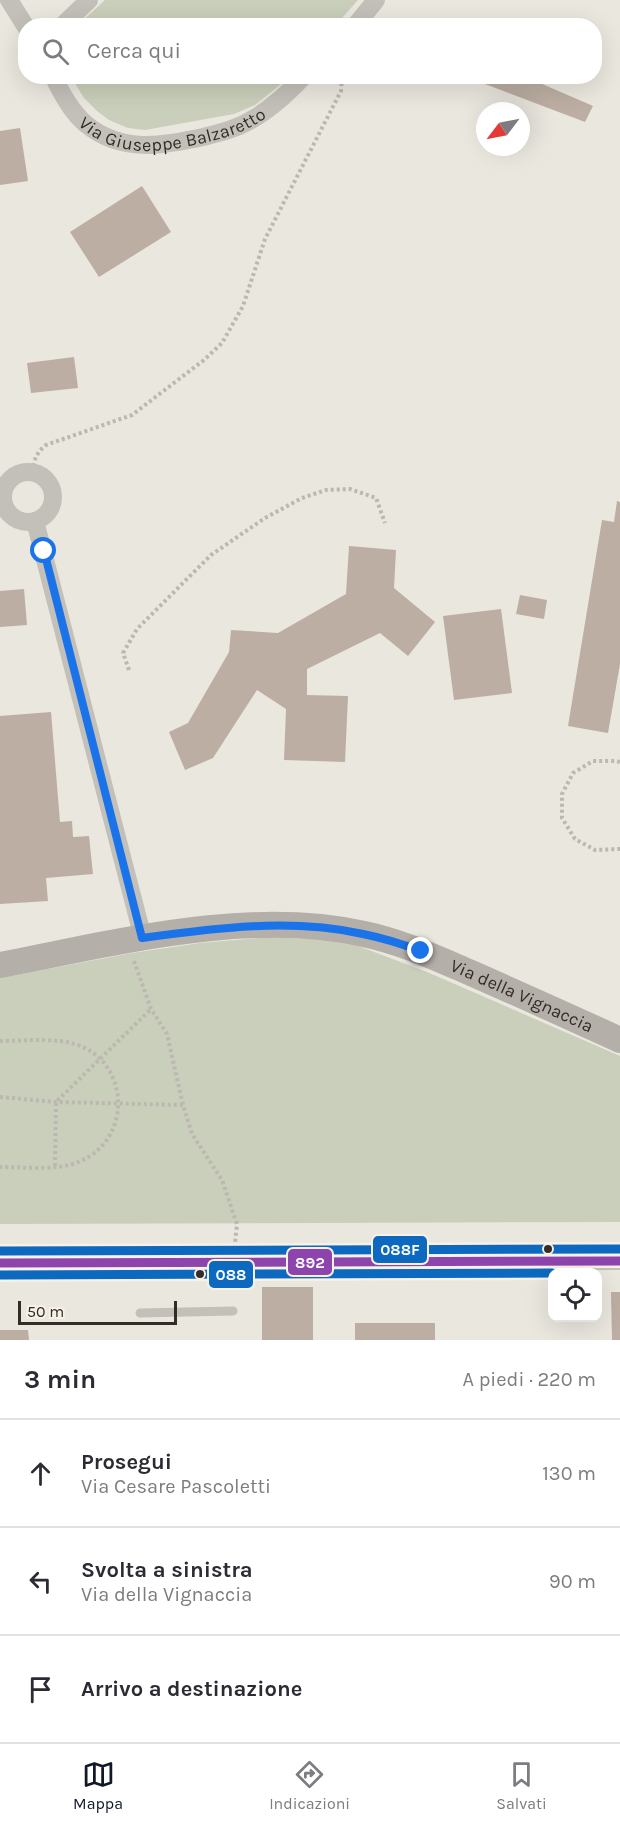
<!DOCTYPE html>
<html lang="it">
<meta charset="utf-8">
<style>
:root{--surface:#fff;--page:#f2f2f3;--text:#2b2b33;--muted:#7c7c81;--line:#e1e1e2;--accent:#111827}
body{margin:0;font-family:Karla,sans-serif;background:var(--page);color:var(--text)}
.controls{position:absolute;right:18px;bottom:18px;display:grid;overflow:hidden;border-radius:12px;box-shadow:0 6px 24px #0002}
.controls button{width:54px;height:54px;display:grid;place-items:center;padding:0;border:0;border-bottom:2px solid var(--line);background:var(--surface);color:var(--text);font:30px sans-serif}
.compass{position:absolute;left:476px;top:102px;width:54px;height:54px;border-radius:50%;background:var(--surface);box-shadow:0 6px 24px #0002;rotate:238deg}
.scale{position:absolute;left:18px;bottom:15px;width:159px;box-sizing:border-box;padding-left:6px;border:3px solid #332c27;border-top:0;font-size:16px;line-height:21px;white-space:nowrap;color:#332c27;-webkit-text-stroke:4px #f7f1e6;paint-order:stroke}
.stop{position:absolute;width:18px;height:18px;margin:-14px;border:4px solid #1a73e8;border-radius:50%;background:#fff}
.stop.end{background:#1a73e8;border-color:#fff;box-shadow:0 2px 6px #0008}
.list{margin:0;padding:0;list-style:none}
h2{display:flex;justify-content:space-between;align-items:center;height:78px;margin:0;padding:0 24px;font-size:26px}
h2 small{font-size:20px;font-weight:400;color:var(--muted)}
.list li{display:grid;grid-template-columns:39px 1fr auto;gap:18px;align-items:center;box-sizing:border-box;height:108px;padding:0 24px;border-top:2px solid var(--line)}
.list b{display:block;font-size:22px;white-space:nowrap}
.list p{margin:0;font-size:20px;white-space:nowrap;color:var(--muted)}
.list em{font-size:20px;font-style:normal;color:var(--muted)}
.icon{flex:none;width:33px;height:33px;fill:none;stroke:currentColor;stroke-width:2;stroke-linecap:round;stroke-linejoin:round}
.map{position:relative;flex:none;width:620px;height:1340px;overflow:hidden}
.search{position:absolute;background:var(--surface);box-shadow:0 6px 24px #0002;left:18px;right:18px;top:18px;height:66px;display:flex;align-items:center;gap:15px;box-sizing:border-box;padding:0 21px;border-radius:24px;color:var(--muted);font-size:22px}
.sheet{height:402px;background:var(--surface)}
nav{display:flex;justify-content:space-around;align-items:center;box-sizing:border-box;height:84px;border-top:2px solid var(--line);background:var(--surface);font-size:16px;color:var(--muted)}
nav a{display:grid;justify-items:center;gap:3px}
nav .on{color:var(--accent)}
.map>svg:first-child{display:block}
</style>
<div class="map">
<svg width="620" height="1340" viewBox="0 0 620 1340">
<rect width="100%" height="100%" fill="#eae7df"/>
<g fill="#c9cfba">
<path d="M 105,0 L 358,0 L 336,25 L 78,25 Z"/>
<path d="M 71,77 L 290,77 L 255,105 L 234,114 L 145,130 L 128,128 L 109,120 L 97,111 L 84,98 Z"/>
<path d="M 272,937 L 345,941 L 427,972 L 620,1056 L 620,1222 L 0,1224 L 0,978 L 132,953 L 200,943 Z"/>
</g>
<g fill="#bcaea2">
<path d="M 488,20 L 517,24 L 516,26 L 487,26 Z"/>
<path d="M 470,76 L 535,76 L 533,80 L 593,106 L 585,122 L 469,78 Z"/>
<path d="M 20,128 L 28,181 L 0,185 L 0,131 Z"/>
<path d="M 142,186 L 171,232 L 99,277 L 70,232 Z"/>
<path d="M 74,357 L 78,388 L 31,393 L 27,363 Z"/>
<path d="M 617,501 L 620,502 L 620,664 L 608,733 L 568,726 L 602,520 L 614,522 Z"/>
<path d="M 349,546 L 396,550 L 394,588 L 435,622 L 408,656 L 380,633 L 307,669 L 307,695 L 348,696 L 345,762 L 284,760 L 286,709 L 257,690 L 213,758 L 185,770 L 169,732 L 188,723 L 229,652 L 231,630 L 278,633 L 346,594 Z"/>
<path d="M 24,589 L 27,625 L 0,627 L 0,591 Z"/>
<path d="M 520,595 L 547,600 L 544,619 L 516,614 Z"/>
<path d="M 501,609 L 512,693 L 454,700 L 443,616 Z"/>
<path d="M 51,712 L 60,822 L 72,821 L 73,837 L 89,836 L 93,874 L 46,878 L 48,901 L 0,904 L 0,716 Z"/>
<rect x="262" y="1287" width="51" height="53"/>
<path d="M 611,1292 L 620,1292 L 620,1340 L 612,1340 Z"/>
<rect x="355" y="1323" width="80" height="17"/>
<path d="M 0,1330 L 28,1330 L 29,1340 L 0,1340 Z"/>
</g>
<g fill="none" stroke-linecap="round" stroke-linejoin="round">
<g stroke="#bcb7b1" stroke-width="4" stroke-dasharray="3 3" stroke-linecap="butt">
<path d="M 32,472 C 34,460 36,453 46,445 L 132,415 L 204,360 L 222,343 L 243,306 L 265,239 L 341,91 L 342,76"/>
<path d="M 129,670 L 123,653 L 137,629 L 211,555 L 265,518 L 302,498 L 326,490 L 350,489 L 376,498 L 385,523"/>
<path d="M 620,762 L 617,761 L 593,761 L 573,773 L 562,794 L 562,818 L 575,839 L 595,850 L 620,849"/>
<path d="M 134,961 L 151,1009 L 167,1034 L 183,1105 L 192,1134 L 222,1180 L 237,1224 L 235,1243"/>
<path d="M 0,1041 C 23,1041 57,1037 78,1045 C 132,1065 131,1142 78,1162 C 56,1171 23,1167 0,1167"/>
<path d="M 0,1097 L 56,1102 L 183,1105"/>
<path d="M 55,1166 L 56,1102 L 151,1009"/>
</g>
<path stroke="#c3bfb9" stroke-width="9" d="M 140,1313 L 233,1311"/>
<g stroke="#c3bfb9" stroke-width="18">
<path d="M 9,0 L 26,27"/>
<path d="M 62,26 L 89,0"/>
<path d="M 355,26 L 376,0"/>
<path id="s1" d="M 53,76 C 62,94 72,113 87,125 C 122,153 163,146 203,137 C 219,133 236,129 251,120 C 271,109 288,93 304,76"/>
<circle cx="28" cy="497" r="25"/>
<path d="M 35,521 L 143,938"/>
<path d="M 0,1263 L 620,1261"/>
</g>
<path stroke="#b4afa9" stroke-width="26" id="s2" d="M 0,965 C 116,943 247,908 364,934 C 402,942 436,958 471,973 C 521,995 570,1017 620,1040"/>
<defs>
<path id="bus-1" d="M 0,1263 L 620,1261"/>
<path id="bus-2" d="M 0,1275 L 552,1273"/>
<path id="bus-3" d="M 0,1251 L 620,1249"/>
</defs>
<use href="#bus-1" stroke="#f7f1e6" stroke-width="14"/>
<use href="#bus-2" stroke="#f7f1e6" stroke-width="14"/>
<use href="#bus-3" stroke="#f7f1e6" stroke-width="14"/>
<use href="#bus-1" stroke="#8e44ad" stroke-width="9"/>
<use href="#bus-2" stroke="#0c69bf" stroke-width="9"/>
<use href="#bus-3" stroke="#0c69bf" stroke-width="9"/>
</g>
<g fill="none" stroke-linecap="round" stroke-linejoin="round">
<path stroke="#1a73e8" stroke-width="8" d="M 44,551 L 142,938 C 215,928 290,918 363,934 C 383,938 402,944 421,951"/>
</g>
<g fill="#332c27" stroke="#f7f1e6" stroke-width="2">
<circle cx="548" cy="1249" r="5"/>
<circle cx="200" cy="1274" r="5"/>
</g>
<g text-anchor="middle" stroke-width="5" stroke-linejoin="round" paint-order="stroke">
<g font-size="18" fill="#332c27" stroke="#f7f1e6">
<text dy="6" stroke="none"><textPath href="#s1" startOffset="150">Via Giuseppe Balzaretto</textPath></text>
<text dy="6" stroke="none"><textPath href="#s2" startOffset="538">Via della Vignaccia</textPath></text>
</g>
</g>
<g stroke="#f7f1e6" stroke-width="2">
<rect x="372" y="1235" width="56" height="29" rx="6" fill="#0c69bf"/>
<rect x="287" y="1248" width="46" height="28" rx="6" fill="#8e44ad"/>
<rect x="208" y="1260" width="46" height="29" rx="6" fill="#0c69bf"/>
</g>
<g font-size="16" text-anchor="middle" font-weight="bold" fill="#fff">
<text x="400" y="1255">088F</text>
<text x="310" y="1268">892</text>
<text x="231" y="1280">088</text>
</g>
</svg>
<div class="controls">
<button><svg class="icon" aria-label="locate" viewBox="0 0 24 24"><circle cx="12" cy="12" r="6"/><path d="M12 2v4M12 18v4M2 12h4M18 12h4"/></svg></button>
</div>
<svg class="compass" viewBox="-18 -18 36 36"><path d="M0-13l5 13h-10z" fill="#e53935"/><path d="M0 13l5-13h-10z" fill="#7c7c81"/></svg>
<div class="scale">50 m</div>
<div class="stop" style="left:44px;top:551px"></div>
<div class="stop end" style="left:421px;top:951px"></div>
<div class="search"><svg class="icon" aria-label="search" viewBox="0 0 24 24"><circle cx="10" cy="10" r="6"/><path d="M15 15l6 6"/></svg>Cerca qui</div>
</div>
<section class="sheet">
<h2>3 min<small>A piedi · 220 m</small></h2>
<ul class="list">
<li><svg class="icon" aria-label="ahead" viewBox="0 0 24 24"><path d="M12 20V5M6 11l6-6 6 6"/></svg><div><b>Prosegui</b><p>Via Cesare Pascoletti</p></div><em>130 m</em></li>
<li><svg class="icon" aria-label="left" viewBox="0 0 24 24"><path d="M17 20v-9H6M10 6l-5 5 5 5"/></svg><div><b>Svolta a sinistra</b><p>Via della Vignaccia</p></div><em>90 m</em></li>
<li><svg class="icon" aria-label="arrive" viewBox="0 0 24 24"><path d="M6 21V4h12l-3 4 3 4H6"/></svg><div><b>Arrivo a destinazione</b></div></li>
</ul>
</section>
<nav>
<a class="on"><svg class="icon" aria-label="map" viewBox="0 0 24 24"><path d="M3 6l6-2 6 2 6-2v14l-6 2-6-2-6 2zM9 4v14M15 6v14"/></svg>Mappa</a>
<a><svg class="icon" aria-label="directions" viewBox="0 0 24 24"><path d="M12 3l9 9-9 9-9-9zM9 14v-3h6M13 9l2 2-2 2"/></svg>Indicazioni</a>
<a><svg class="icon" aria-label="saved" viewBox="0 0 24 24"><path d="M7 4h10v16l-5-4-5 4z"/></svg>Salvati</a>
</nav>
